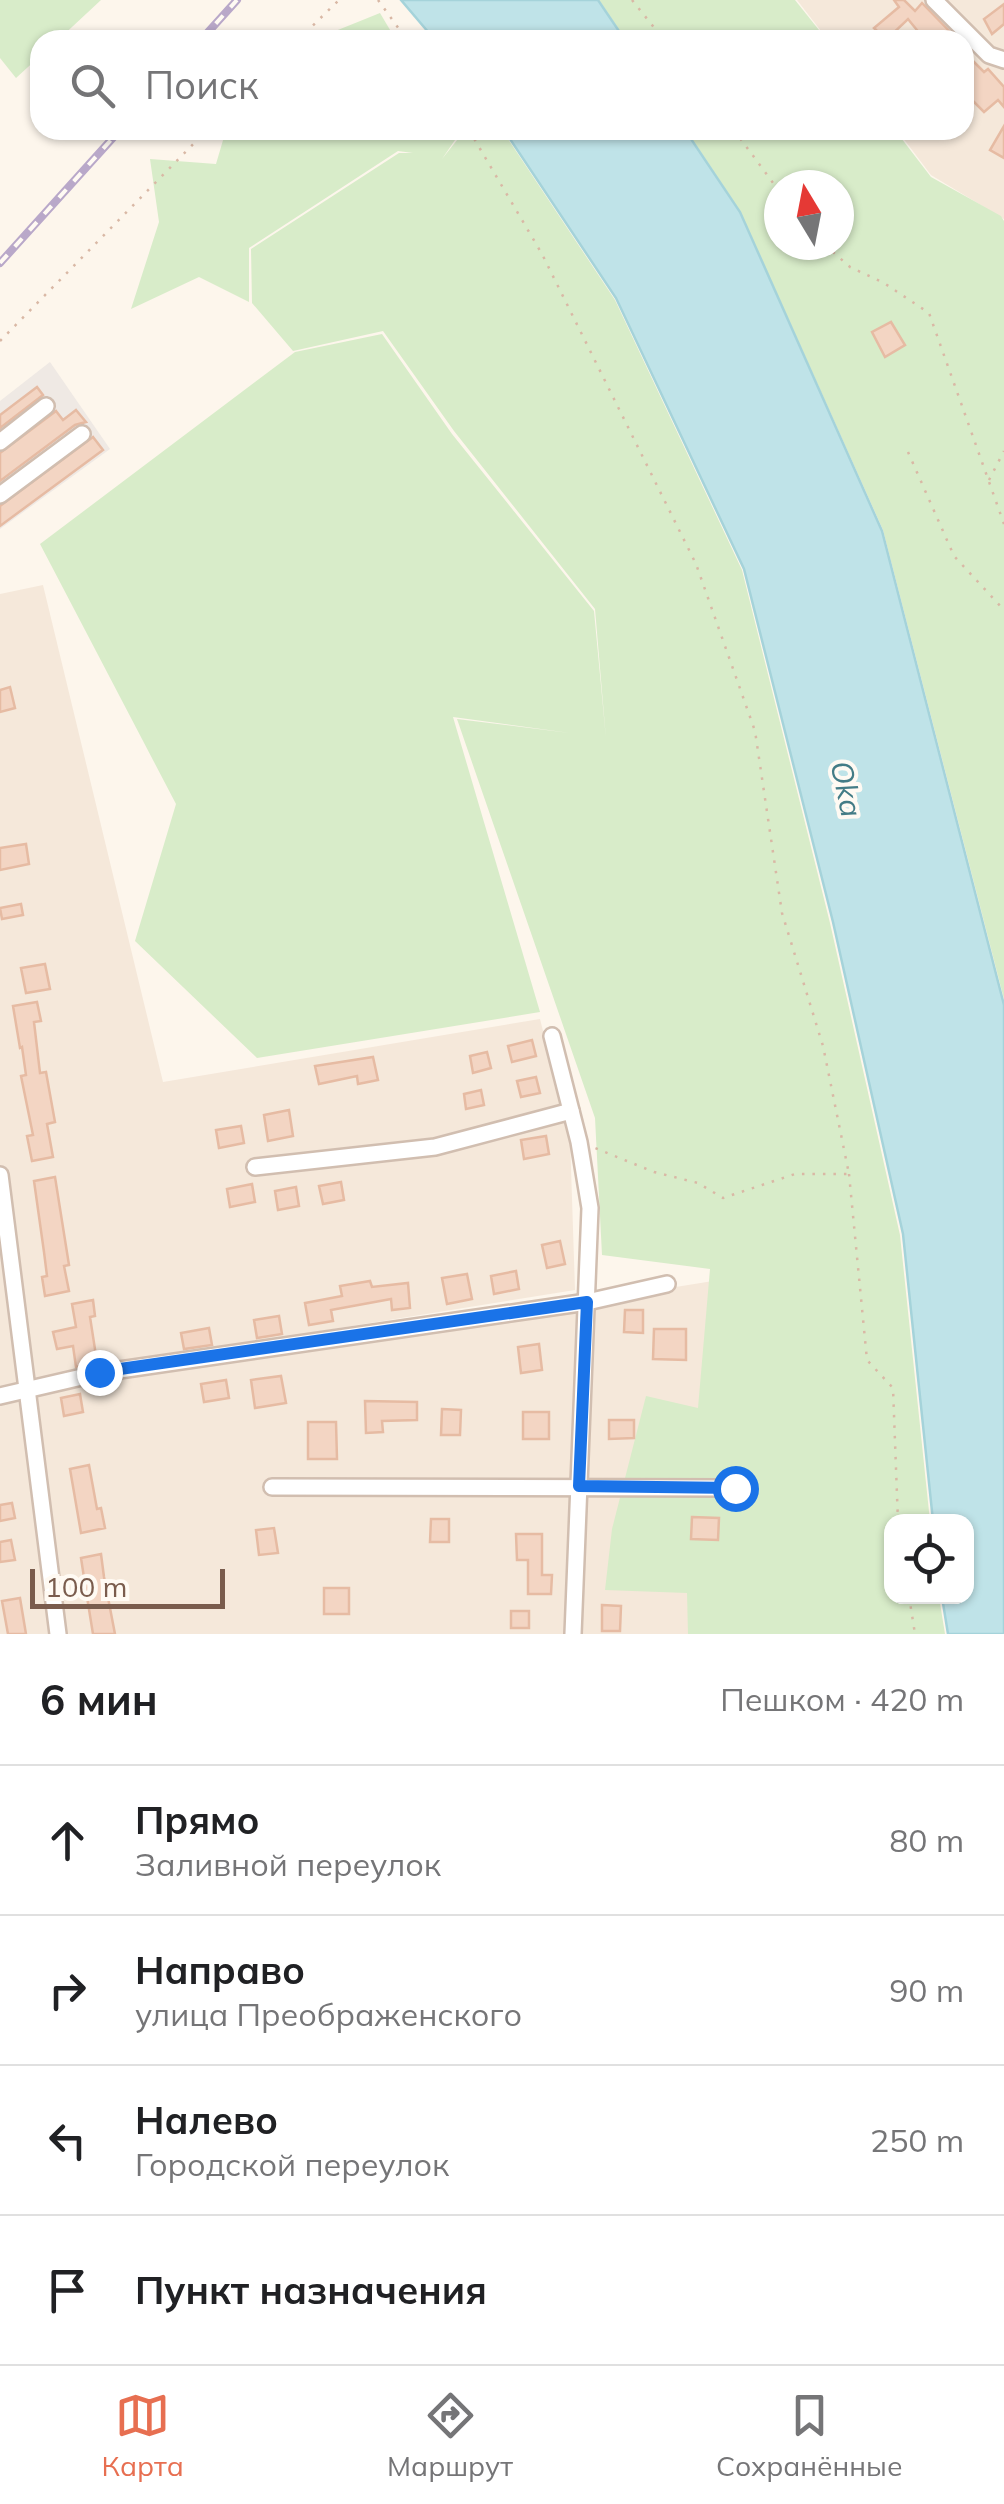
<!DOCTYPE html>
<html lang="ru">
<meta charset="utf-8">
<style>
:root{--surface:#fff;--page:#f2f2f2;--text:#202124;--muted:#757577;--line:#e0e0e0;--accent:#e76f51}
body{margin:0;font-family:Mulish,sans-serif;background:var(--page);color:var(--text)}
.controls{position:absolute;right:30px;bottom:30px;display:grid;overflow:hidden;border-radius:20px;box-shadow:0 2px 8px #0004}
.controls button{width:90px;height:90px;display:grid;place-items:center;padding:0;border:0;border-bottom:2px solid var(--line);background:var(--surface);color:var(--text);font:50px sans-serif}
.compass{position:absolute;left:764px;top:170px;width:90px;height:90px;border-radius:50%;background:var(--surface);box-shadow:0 2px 8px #0004;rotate:350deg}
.scale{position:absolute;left:30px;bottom:25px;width:195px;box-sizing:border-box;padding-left:10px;border:5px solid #7a5c4d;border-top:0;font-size:28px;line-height:35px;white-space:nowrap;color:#7a5c4d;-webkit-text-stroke:8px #fffaf3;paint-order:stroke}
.stop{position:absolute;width:30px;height:30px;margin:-22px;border:8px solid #1a73e8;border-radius:50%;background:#fff}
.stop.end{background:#1a73e8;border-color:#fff;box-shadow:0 2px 10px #0008}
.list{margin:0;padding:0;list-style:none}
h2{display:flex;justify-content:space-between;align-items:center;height:130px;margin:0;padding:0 40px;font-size:42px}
h2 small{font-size:32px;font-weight:400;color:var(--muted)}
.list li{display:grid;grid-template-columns:65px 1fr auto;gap:30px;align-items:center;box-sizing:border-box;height:150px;padding:0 40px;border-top:2px solid var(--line)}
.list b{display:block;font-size:38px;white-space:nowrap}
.list p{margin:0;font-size:32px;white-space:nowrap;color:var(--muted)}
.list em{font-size:32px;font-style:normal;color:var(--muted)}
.icon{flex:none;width:55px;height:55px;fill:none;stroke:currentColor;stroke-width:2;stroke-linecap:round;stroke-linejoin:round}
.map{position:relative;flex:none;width:1004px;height:1634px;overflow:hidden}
.search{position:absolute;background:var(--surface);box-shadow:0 2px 8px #0004;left:30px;right:30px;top:30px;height:110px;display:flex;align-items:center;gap:25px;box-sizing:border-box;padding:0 35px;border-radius:30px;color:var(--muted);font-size:38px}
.sheet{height:730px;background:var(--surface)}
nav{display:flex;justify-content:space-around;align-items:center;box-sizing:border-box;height:140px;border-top:2px solid var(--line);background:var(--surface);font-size:28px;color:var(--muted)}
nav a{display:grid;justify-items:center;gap:5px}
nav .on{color:var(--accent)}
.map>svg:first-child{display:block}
</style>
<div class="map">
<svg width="1004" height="1634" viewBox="0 0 1004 1634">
<rect width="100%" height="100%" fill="#fdf6ec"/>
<g fill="#f5e8da">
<path d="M 797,0 L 1004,0 L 1004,219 L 931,175 L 897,130 L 964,130 L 964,40 L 828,40 Z"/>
<path d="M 43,585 L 163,1082 L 540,1019 L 570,1137 L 575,1290 L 97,1367 L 0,1387 L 0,594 Z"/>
<path d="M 744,1276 L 754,1634 L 0,1634 L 0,1403 L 109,1378 Z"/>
</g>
<path fill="#efe9e4" d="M 50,362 L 110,449 L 0,529 L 0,401 Z"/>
<g fill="#d8ecc9" fill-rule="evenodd">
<path d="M 0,0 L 101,0 L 58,40 L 40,40 L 40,56 L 16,78 L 0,58 Z"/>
<path d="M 599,0 L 795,0 L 827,40 L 626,40 Z"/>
<path d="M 380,13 L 396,40 L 316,40 L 318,38 Z"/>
<path d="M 226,130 L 449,130 L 455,140 L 442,159 L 465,130 L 502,130 L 615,300 L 742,570 L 830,923 L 900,1235 L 930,1521 L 892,1522 L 892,1596 L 939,1597 L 945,1634 L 688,1634 L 687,1593 L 605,1590 L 612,1529 L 646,1396 L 698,1408 L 710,1269 L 602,1255 L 595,1118 L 457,719 L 570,733 L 453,717 L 540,1012 L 257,1058 L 135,941 L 176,804 L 40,544 L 295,352 L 382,334 L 452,434 L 594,611 L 606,739 L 595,609 L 454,431 L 383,331 L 293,351 L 252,303 L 251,249 L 399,153 L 413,153 L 398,151 L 249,248 L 249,302 L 199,277 L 131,309 L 159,222 L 150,159 L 216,164 Z"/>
<path d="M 686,130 L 895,130 L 931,177 L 1001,216 L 1004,221 L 1004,999 L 883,530 L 740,211 ZM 779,185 L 839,185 L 839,245 L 779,245 Z"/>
</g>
<g fill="#bfe3e8" stroke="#a5d3da" stroke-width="2.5">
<path d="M 401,0 L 598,0 L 625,40 L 435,40 Z"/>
<path d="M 504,130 L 685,130 L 740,212 L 882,531 L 1004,1005 L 1004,1634 L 948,1634 L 942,1597 L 966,1596 L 966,1522 L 933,1521 L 903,1234 L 833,922 L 744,569 L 616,298 Z"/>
</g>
<g fill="#f3d5c3" stroke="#e6bba3" stroke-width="2.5">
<path d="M 894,0 L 904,0 L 915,11 L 922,3 L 958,40 L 925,40 L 908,19 L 886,40 L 874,28 L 899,7 Z"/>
<path d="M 1004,4 L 1004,24 L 992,34 L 984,19 Z"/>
<path d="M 964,52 L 984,72 L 988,69 L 1004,87 L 1004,107 L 998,100 L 984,112 L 964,92 Z"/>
<path d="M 1004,126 L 1004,158 L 990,150 Z"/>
<path d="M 891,322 L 905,345 L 885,357 L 872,332 Z"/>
<path d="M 37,387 L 43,395 L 0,428 L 0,415 Z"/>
<path d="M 76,410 L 86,422 L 75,425 L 0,481 L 0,453 L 56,411 L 63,420 Z"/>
<path d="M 93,437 L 103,450 L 0,526 L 0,506 Z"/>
<path d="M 10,687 L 15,708 L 0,712 L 0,690 Z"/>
<path d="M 26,844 L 29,864 L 0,870 L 0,848 Z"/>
<path d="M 21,904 L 23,915 L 2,919 L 0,908 Z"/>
<path d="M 45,964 L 50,989 L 26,993 L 21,968 Z"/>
<path d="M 37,1002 L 41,1021 L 34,1022 L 40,1073 L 46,1072 L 55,1122 L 47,1124 L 53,1157 L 32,1161 L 27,1136 L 33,1135 L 21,1076 L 26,1075 L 22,1047 L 20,1048 L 13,1006 Z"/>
<path d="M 532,1040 L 536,1056 L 512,1062 L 508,1046 Z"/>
<path d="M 487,1052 L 491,1068 L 473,1073 L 470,1056 Z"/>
<path d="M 373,1057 L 378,1080 L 358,1084 L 357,1076 L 319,1084 L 315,1066 Z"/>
<path d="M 536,1077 L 540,1093 L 521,1097 L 517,1081 Z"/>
<path d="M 481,1090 L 484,1105 L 466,1109 L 464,1094 Z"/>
<path d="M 289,1110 L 293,1136 L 268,1141 L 264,1115 Z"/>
<path d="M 241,1126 L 244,1143 L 219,1148 L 216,1130 Z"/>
<path d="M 546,1136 L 549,1154 L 524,1159 L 521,1140 Z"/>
<path d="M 55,1177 L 69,1265 L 64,1266 L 69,1291 L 45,1296 L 42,1277 L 47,1276 L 44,1252 L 34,1181 Z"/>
<path d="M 341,1182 L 344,1200 L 323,1204 L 319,1186 Z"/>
<path d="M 252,1184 L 255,1202 L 230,1207 L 227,1189 Z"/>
<path d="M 296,1187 L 299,1206 L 278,1210 L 275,1191 Z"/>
<path d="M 560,1241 L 565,1264 L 547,1268 L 542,1245 Z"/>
<path d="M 516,1271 L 519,1289 L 494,1294 L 491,1276 Z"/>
<path d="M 467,1274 L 472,1299 L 447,1304 L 442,1278 Z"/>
<path d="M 370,1281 L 372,1287 L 408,1283 L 410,1308 L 392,1310 L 391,1299 L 331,1310 L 333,1321 L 309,1325 L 305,1303 L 342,1296 L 340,1286 Z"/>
<path d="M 93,1300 L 95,1316 L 90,1317 L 97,1362 L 76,1367 L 73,1346 L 57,1349 L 53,1332 L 76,1327 L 72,1304 Z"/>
<path d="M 625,1310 L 643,1310 L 643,1333 L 624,1332 Z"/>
<path d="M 279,1316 L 282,1334 L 257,1338 L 254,1320 Z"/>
<path d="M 209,1328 L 212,1345 L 184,1349 L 181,1333 Z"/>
<path d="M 654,1329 L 686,1329 L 686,1360 L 653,1359 Z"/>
<path d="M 539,1344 L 542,1370 L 521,1373 L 518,1347 Z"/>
<path d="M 281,1376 L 286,1403 L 255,1408 L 251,1380 Z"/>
<path d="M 226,1380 L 229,1398 L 204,1402 L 201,1384 Z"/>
<path d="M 80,1394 L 83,1412 L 64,1416 L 61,1398 Z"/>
<path d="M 365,1401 L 417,1402 L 417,1420 L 382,1421 L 383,1432 L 366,1433 Z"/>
<path d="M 442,1409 L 461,1410 L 460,1435 L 441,1435 Z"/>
<rect x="523" y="1412" width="26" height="27"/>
<path d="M 609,1420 L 634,1420 L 634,1438 L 609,1439 Z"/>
<path d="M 308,1422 L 336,1422 L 337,1459 L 308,1459 Z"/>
<path d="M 89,1465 L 97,1509 L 101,1508 L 105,1528 L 81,1533 L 70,1469 Z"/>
<path d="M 12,1503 L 15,1518 L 0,1521 L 0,1505 Z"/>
<path d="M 692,1517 L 719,1518 L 718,1540 L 691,1539 Z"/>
<path d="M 431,1519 L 449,1519 L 449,1542 L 430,1542 Z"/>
<path d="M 274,1528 L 278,1553 L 259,1555 L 256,1530 Z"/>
<path d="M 516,1534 L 542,1534 L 542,1575 L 552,1575 L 551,1594 L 528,1594 L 528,1560 L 517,1560 Z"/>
<path d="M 11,1540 L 15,1560 L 0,1562 L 0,1542 Z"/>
<path d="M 101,1554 L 104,1577 L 115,1634 L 93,1634 L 87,1597 L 81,1558 Z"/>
<rect x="324" y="1588" width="25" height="26"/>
<path d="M 20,1598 L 26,1634 L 8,1634 L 2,1601 Z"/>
<path d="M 602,1605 L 621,1606 L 620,1631 L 602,1631 Z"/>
<rect x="511" y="1611" width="18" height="17"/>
</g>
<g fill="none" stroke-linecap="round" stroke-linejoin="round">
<defs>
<g id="minor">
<path d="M 934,0 L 989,55 L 1004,60"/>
<path d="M 0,442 L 46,406"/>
<path d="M 0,495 L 82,434"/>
<path d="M 552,1036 L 579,1142 L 590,1208 L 573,1634"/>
<path d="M 255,1167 L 435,1147 L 571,1111"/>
<path d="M 0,1175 L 58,1634"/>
<path d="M 0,1396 L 99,1373 L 587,1302 L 667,1284"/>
<path d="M 272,1487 L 735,1488"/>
</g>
</defs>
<use href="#minor" stroke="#d1beb0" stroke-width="20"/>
<g stroke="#d9b8a5" stroke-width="2.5" stroke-dasharray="2.5 8" stroke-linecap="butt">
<path d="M 378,0 L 407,40"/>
<path d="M 632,0 L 664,40"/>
<path d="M 298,40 L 339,0"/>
<path d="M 469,130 L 542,254 L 696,564 L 755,731 L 782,913 L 823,1046 L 849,1174 L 795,1174 L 723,1198 L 698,1183 L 654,1172 L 595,1148"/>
<path d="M 734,130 L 779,191"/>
<path d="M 825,245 L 850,267 L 884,283 L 929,313 L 1004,524"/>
<path d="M 0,341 L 207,130"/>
<path d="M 908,452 L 954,556 L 1004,610"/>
<path d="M 989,480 L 1004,451"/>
<path d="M 849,1174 L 867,1360 L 893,1388 L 898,1522"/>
<path d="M 909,1596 L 915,1634"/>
</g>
<use href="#minor" stroke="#fff" stroke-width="15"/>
<defs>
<g id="rail">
<path d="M 201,40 L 237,0"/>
<path d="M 0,263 L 120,130"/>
</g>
</defs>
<use href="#rail" stroke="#b9a8c9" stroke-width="8"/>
<use href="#rail" stroke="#fffaf3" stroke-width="4" stroke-dasharray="11" stroke-linecap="butt"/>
</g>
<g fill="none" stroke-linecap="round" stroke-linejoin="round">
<path stroke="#1a73e8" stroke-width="12" d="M 99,1372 L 587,1302 L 579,1486 L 735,1488"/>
</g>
<g text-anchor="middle" stroke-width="8" stroke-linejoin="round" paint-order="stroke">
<g font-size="30" font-style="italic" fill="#437c86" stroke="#fffaf3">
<text transform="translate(846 789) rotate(78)" y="10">Oka</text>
</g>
</g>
</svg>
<div class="controls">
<button><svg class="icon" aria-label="locate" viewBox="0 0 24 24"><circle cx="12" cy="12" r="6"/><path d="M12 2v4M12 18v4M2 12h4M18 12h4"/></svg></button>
</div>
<svg class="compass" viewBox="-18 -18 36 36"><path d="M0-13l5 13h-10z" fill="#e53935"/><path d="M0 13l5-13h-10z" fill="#757577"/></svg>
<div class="scale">100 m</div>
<div class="stop" style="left:735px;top:1488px"></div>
<div class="stop end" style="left:99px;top:1372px"></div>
<div class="search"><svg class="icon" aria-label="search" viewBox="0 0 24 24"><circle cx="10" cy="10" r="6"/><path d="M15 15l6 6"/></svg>Поиск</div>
</div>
<section class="sheet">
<h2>6 мин<small>Пешком · 420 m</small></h2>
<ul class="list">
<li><svg class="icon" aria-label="ahead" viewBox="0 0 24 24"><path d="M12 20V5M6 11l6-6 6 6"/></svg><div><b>Прямо</b><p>Заливной переулок</p></div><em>80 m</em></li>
<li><svg class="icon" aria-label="right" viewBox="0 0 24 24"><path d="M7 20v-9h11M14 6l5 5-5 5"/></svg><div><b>Направо</b><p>улица Преображенского</p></div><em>90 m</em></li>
<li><svg class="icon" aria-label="left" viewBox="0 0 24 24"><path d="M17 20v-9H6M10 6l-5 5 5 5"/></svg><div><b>Налево</b><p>Городской переулок</p></div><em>250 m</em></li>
<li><svg class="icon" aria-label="arrive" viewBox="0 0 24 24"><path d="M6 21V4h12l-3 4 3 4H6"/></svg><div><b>Пункт назначения</b></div></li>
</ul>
</section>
<nav>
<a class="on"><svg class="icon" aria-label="map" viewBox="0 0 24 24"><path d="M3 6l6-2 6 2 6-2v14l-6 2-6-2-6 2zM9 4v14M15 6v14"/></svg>Карта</a>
<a><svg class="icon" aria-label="directions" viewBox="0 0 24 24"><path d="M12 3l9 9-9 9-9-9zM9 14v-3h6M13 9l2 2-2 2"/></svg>Маршрут</a>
<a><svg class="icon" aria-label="saved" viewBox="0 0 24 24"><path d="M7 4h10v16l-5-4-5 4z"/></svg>Сохранённые</a>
</nav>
